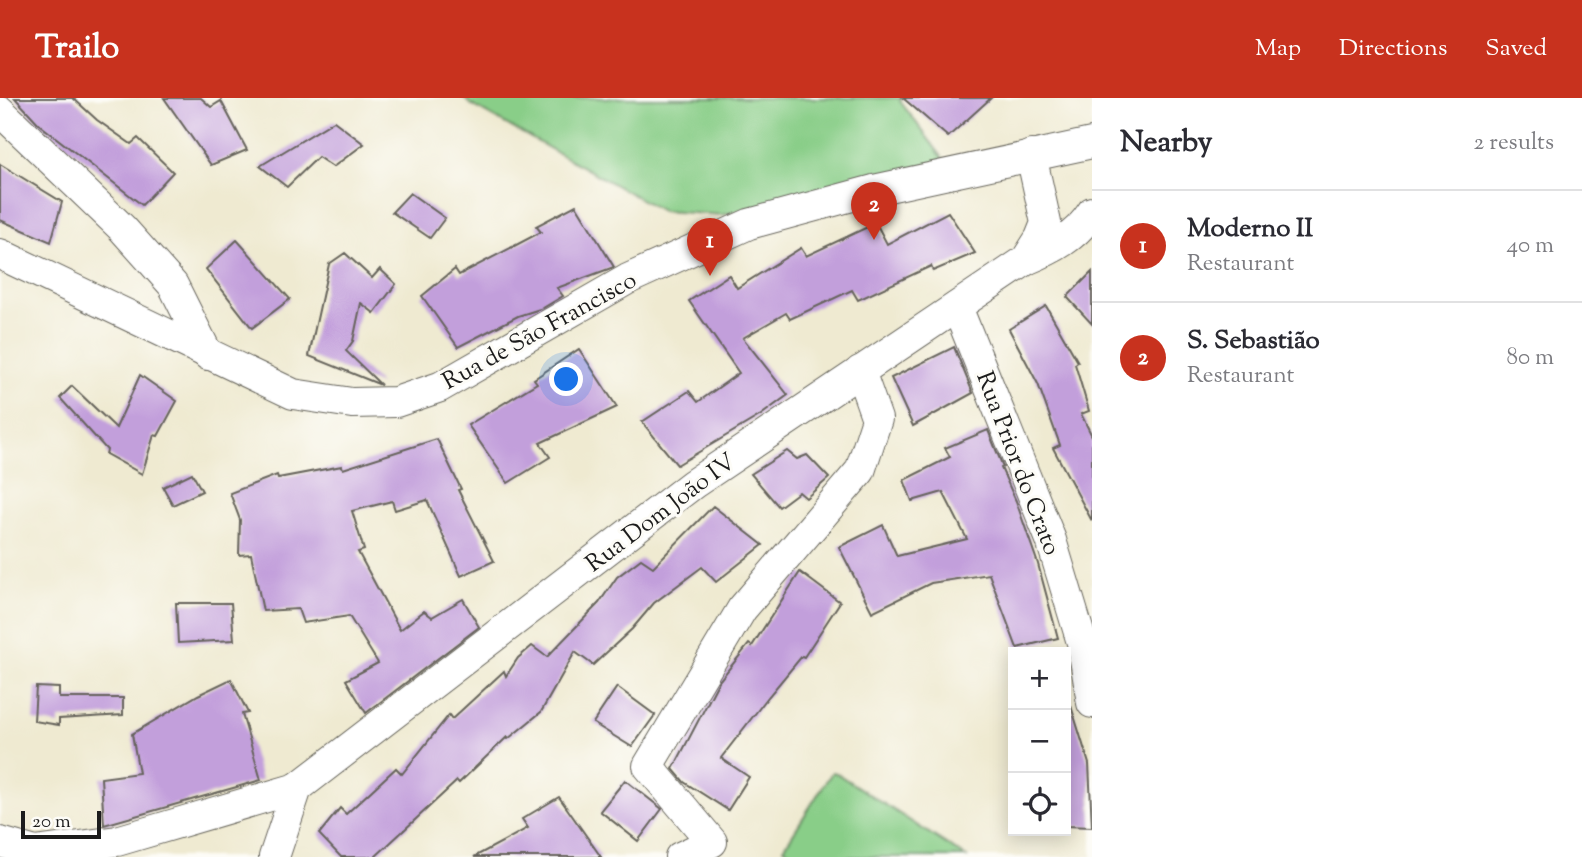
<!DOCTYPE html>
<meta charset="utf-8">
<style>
:root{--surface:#fff;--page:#f2f2f3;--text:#2b2b33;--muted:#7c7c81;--line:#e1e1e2;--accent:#c8321e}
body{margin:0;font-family:"Sorts Mill Goudy",serif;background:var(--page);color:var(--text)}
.controls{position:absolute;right:21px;bottom:21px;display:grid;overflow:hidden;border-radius:0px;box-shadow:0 4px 18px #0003}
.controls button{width:63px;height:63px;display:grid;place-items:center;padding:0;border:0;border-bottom:2px solid var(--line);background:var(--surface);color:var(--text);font:35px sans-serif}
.scale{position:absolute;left:21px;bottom:18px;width:80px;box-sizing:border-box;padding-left:7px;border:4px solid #1c1c1c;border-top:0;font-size:19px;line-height:24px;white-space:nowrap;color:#1c1c1c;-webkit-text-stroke:5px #fdfcf7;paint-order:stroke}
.you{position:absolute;left:567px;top:282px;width:24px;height:24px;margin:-18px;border:5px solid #fff;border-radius:50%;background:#1a73e8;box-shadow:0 0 0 10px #1a73e833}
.badge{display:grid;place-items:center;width:46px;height:46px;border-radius:50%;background:var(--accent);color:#fff;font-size:23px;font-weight:700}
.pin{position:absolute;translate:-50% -58px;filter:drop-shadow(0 2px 4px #0008)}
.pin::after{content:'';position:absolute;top:37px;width:24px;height:21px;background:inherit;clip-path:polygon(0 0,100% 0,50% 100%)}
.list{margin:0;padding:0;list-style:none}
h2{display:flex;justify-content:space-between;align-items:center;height:91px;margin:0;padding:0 28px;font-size:30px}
h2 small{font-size:23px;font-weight:400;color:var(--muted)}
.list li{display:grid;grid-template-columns:46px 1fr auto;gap:21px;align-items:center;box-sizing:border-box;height:112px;padding:0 28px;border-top:2px solid var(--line)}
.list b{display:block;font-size:26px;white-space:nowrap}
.list p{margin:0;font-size:23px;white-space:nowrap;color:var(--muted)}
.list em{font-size:23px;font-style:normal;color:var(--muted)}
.icon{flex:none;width:38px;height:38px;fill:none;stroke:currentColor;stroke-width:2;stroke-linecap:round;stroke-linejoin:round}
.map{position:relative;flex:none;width:1092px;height:759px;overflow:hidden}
header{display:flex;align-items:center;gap:42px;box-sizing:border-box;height:98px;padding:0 35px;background:var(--accent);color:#fff}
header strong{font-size:33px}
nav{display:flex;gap:38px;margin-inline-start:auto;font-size:24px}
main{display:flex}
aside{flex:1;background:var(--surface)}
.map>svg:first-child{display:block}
</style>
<header>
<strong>Trailo</strong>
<nav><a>Map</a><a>Directions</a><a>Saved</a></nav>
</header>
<main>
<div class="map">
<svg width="1092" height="759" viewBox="0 0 1092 759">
<rect width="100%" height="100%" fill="#fdfcf7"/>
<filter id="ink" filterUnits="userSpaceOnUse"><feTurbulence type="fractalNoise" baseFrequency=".0143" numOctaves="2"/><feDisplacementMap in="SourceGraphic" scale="14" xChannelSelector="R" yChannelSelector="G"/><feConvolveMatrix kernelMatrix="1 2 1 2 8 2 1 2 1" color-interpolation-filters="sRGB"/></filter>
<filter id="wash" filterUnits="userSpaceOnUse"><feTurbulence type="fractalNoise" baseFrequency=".00686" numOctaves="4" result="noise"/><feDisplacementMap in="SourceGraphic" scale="28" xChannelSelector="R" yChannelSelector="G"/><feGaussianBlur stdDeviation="1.57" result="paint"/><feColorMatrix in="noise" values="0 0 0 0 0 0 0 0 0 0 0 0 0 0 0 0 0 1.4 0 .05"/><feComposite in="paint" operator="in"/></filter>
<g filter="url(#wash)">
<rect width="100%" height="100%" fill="#efead1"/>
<g fill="#89ce88" stroke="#527552" stroke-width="2">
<path d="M 464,0 L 902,0 L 900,3 L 945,63 L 722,117 L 662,113 L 470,6 Z"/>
<path d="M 832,674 L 836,675 L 966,759 L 797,759 L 784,750 Z"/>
</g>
<g id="blocks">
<g fill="#c29fdb">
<path d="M 15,0 L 73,0 L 97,22 L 131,46 L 138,40 L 173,74 L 142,107 L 40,27 Z"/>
<path d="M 164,0 L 201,0 L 211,9 L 221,3 L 247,52 L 211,67 Z"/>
<path d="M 903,0 L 991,0 L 948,39 Z"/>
<path d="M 334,23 L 364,46 L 333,69 L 318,59 L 287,89 L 260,68 Z"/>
<path d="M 0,66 L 62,104 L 51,144 L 0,122 Z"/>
<path d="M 410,95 L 445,120 L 430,140 L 392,114 Z"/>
<path d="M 576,107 L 614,169 L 557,190 L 563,198 L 543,210 L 518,218 L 458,249 L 422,198 L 455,171 L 459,177 L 541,134 L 536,128 Z"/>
<path d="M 948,114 L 975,155 L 933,173 L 931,168 L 858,202 L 852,192 L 790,221 L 786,215 L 743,240 L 788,297 L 761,317 L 677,367 L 642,324 L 689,293 L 698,304 L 739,275 L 689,203 L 729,177 L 737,190 L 801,150 L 806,158 L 876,125 L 887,146 Z"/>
<path d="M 237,142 L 290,201 L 252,230 L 206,171 Z"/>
<path d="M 345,155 L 372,180 L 380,171 L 396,186 L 374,215 L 361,205 L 353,243 L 346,253 L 381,287 L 309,258 L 329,166 Z"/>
<path d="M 1092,174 L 1092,226 L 1067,199 Z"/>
<path d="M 1046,208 L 1078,264 L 1075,266 L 1089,313 L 1081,316 L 1092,338 L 1092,423 L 1053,350 L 1060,347 L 1038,286 L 1009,231 Z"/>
<path d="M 954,249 L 973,295 L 913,328 L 891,280 Z"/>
<path d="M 579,251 L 617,309 L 540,345 L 550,359 L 508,385 L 468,327 L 537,285 L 534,281 Z"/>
<path d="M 140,277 L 177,303 L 158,338 L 154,337 L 142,376 L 106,356 L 107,352 L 60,300 L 72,288 L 116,330 Z"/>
<path d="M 988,332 L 1003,369 L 1001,370 L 1016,403 L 1038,466 L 1058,540 L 1017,550 L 989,476 L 931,485 L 872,514 L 839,449 L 883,427 L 897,458 L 967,441 L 943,394 L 912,403 L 904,382 L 950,359 L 945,350 Z"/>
<path d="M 437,341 L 461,391 L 458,392 L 494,463 L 461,478 L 427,402 L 395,412 L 392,403 L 352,413 L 364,452 L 358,454 L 400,532 L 424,513 L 432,519 L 463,501 L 479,529 L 366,615 L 346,582 L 378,565 L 349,518 L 303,525 L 298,511 L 263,513 L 251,456 L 239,457 L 240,422 L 230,395 L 277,377 L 278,380 L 342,368 L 343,371 Z"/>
<path d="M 787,353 L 797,361 L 807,357 L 829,380 L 806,400 L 799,394 L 779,409 L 751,376 Z"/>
<path d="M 192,375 L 202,393 L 173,407 L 163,389 Z"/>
<path d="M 713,408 L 763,447 L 716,484 L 702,469 L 654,505 L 632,531 L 593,567 L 575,554 L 541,614 L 508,641 L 507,639 L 459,685 L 457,683 L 375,759 L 341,759 L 319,736 L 340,710 L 346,716 L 396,670 L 402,676 L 449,617 L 452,621 L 504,573 L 506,578 L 518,560 L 532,548 L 547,559 L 599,505 L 617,479 L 641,461 L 653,469 Z"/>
<path d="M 800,474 L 840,504 L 804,559 L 802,558 L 768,599 L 721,660 L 749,679 L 728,712 L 684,684 L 673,671 L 719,583 L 749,546 L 752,548 Z"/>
<path d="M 176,505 L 231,505 L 234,542 L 178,545 Z"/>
<path d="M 231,581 L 248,615 L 242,616 L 261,682 L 104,727 L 101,680 L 139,675 L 132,636 L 198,597 Z"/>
<path d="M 36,589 L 59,590 L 59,600 L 123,600 L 123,617 L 59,621 L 59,627 L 34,623 Z"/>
<path d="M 617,589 L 655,617 L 632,649 L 593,625 Z"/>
<path d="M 1066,608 L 1071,608 L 1089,666 L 1092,729 L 1066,728 Z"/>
<path d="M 625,682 L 662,711 L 638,743 L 600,713 Z"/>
<path d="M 559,699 L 601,759 L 474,759 L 528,730 L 522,721 Z"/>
</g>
</g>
</g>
<g filter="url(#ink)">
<use href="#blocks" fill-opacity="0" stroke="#66645b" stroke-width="2"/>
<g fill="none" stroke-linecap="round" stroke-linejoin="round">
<defs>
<g id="minor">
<path d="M 0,13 L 122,130 L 173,187 L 208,257"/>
<path d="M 0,156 L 293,296 L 352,305 L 396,304 L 440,289 L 628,181 L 749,126 L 874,92 L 1092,45"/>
<path d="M 1026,162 L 1040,140 L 1046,125 L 1031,57"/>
<path d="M 957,209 L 1051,442 L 1083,548 L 1092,605"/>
<path d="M 0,744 L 35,754 L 117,743 L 297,690"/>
<path d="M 274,759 L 297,690 L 693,386 L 1026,162 C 1053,151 1076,139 1092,114"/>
<path d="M 680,759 L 712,744 L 648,668 L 742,511 L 860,373 L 877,321 L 860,273"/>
</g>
</defs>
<use href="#minor" stroke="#66645b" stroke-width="32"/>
<use href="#minor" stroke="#fff" stroke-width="30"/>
</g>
</g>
<g text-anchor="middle" stroke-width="6" stroke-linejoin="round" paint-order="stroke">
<g font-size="24" fill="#1c1c1c" stroke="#fdfcf7">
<text transform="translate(539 232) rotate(-29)" y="8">Rua de São Francisco</text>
<text transform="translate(1019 365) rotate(69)" y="8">Rua Prior do Crato</text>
<text transform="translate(660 414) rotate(-37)" y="8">Rua Dom João IV</text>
</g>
</g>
</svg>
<div class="controls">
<button>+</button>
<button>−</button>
<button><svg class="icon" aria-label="locate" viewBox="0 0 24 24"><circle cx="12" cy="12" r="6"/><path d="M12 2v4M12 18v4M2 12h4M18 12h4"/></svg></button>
</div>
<div class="scale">20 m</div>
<div class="you"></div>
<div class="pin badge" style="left:710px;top:178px">1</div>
<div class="pin badge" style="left:874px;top:142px">2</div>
</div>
<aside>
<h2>Nearby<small>2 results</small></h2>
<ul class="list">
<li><span class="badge">1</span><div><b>Moderno II</b><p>Restaurant</p></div><em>40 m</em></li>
<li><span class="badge">2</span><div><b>S. Sebastião</b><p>Restaurant</p></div><em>80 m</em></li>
</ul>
</aside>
</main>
